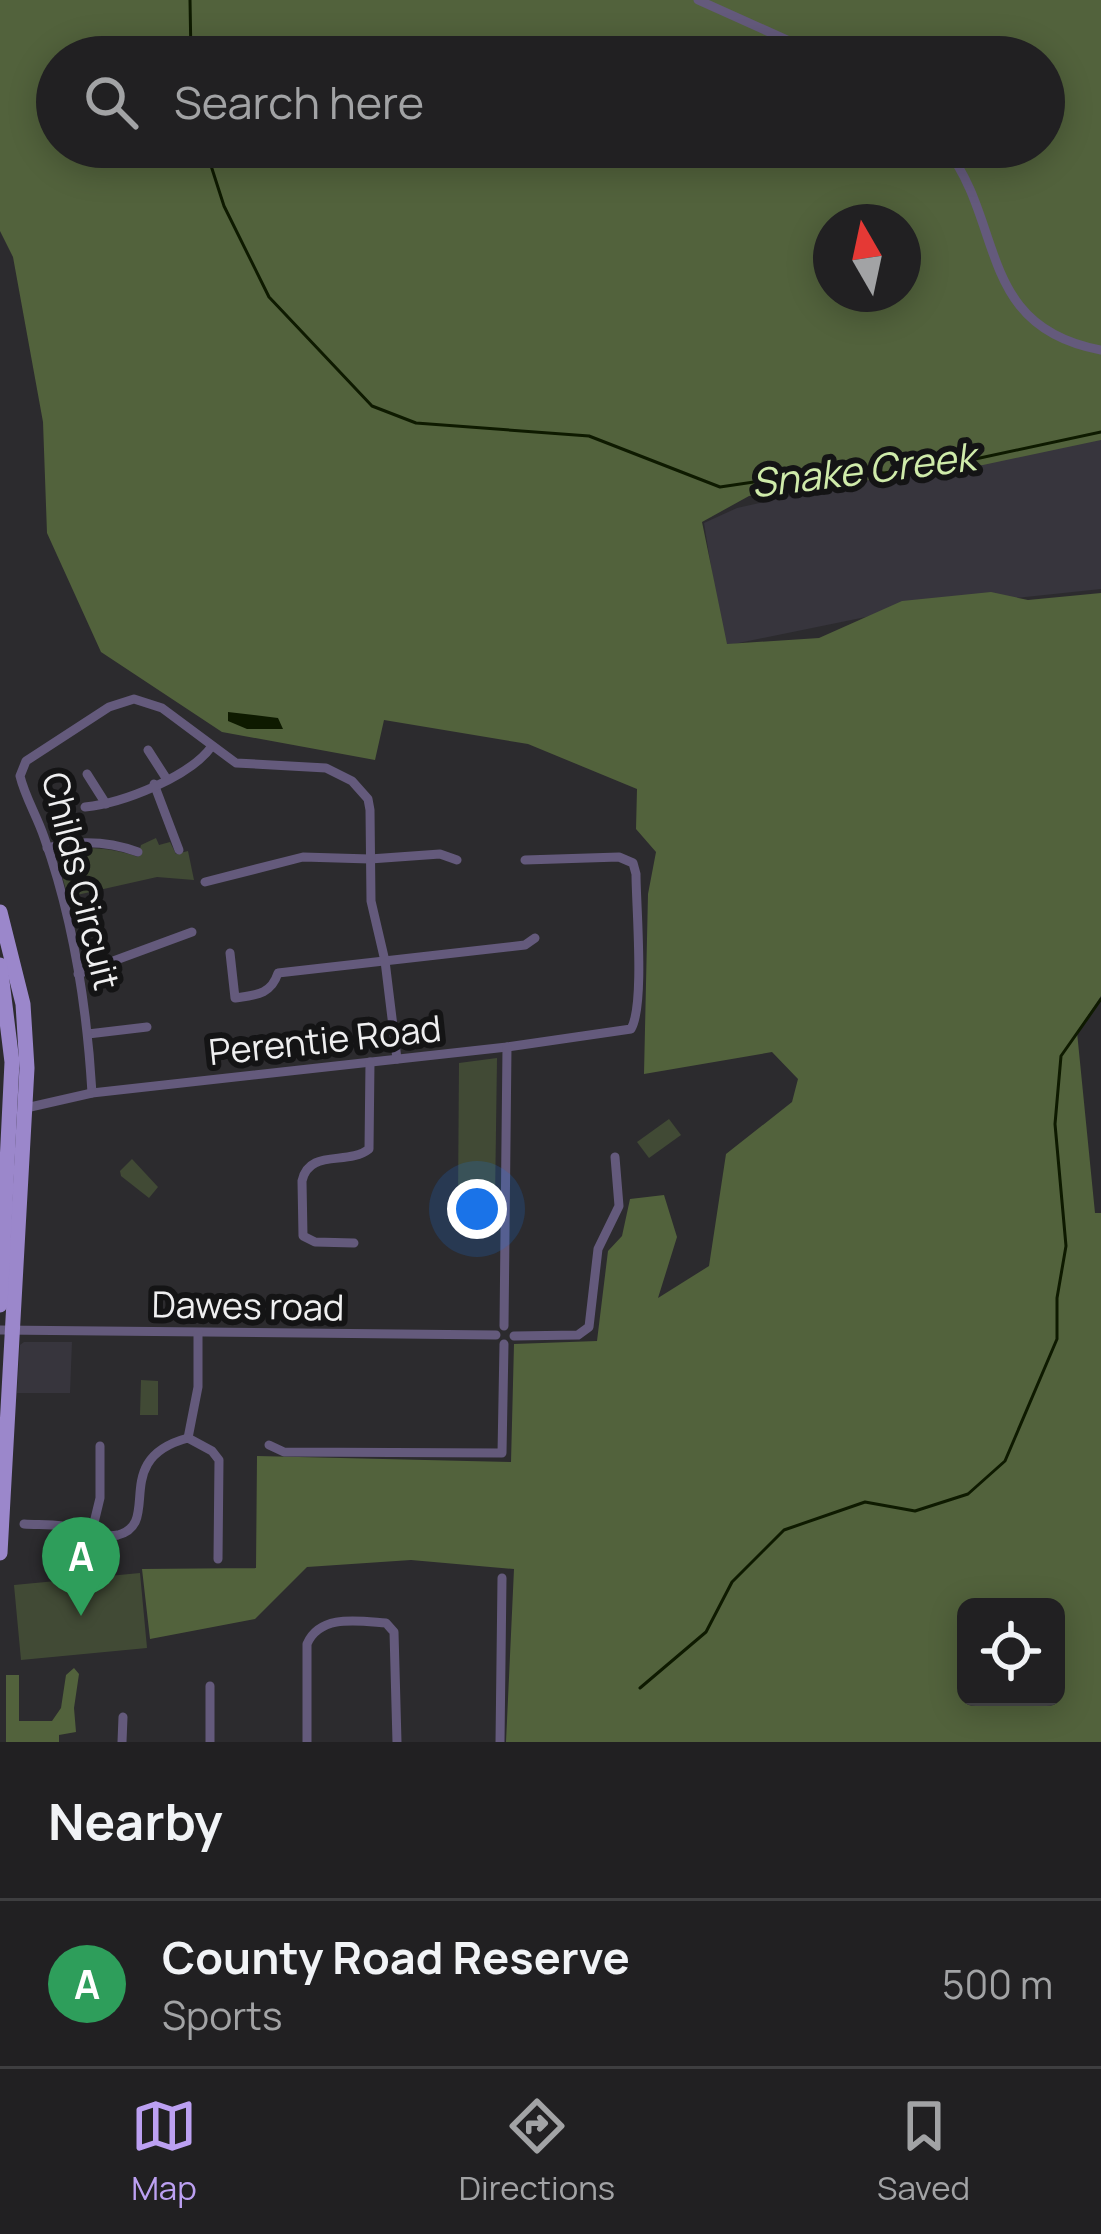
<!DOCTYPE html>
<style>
:root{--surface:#212022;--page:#2d2d2f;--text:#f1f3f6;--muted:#a2a3a5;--line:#3e3e40;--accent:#bca0f2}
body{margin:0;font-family:Manrope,sans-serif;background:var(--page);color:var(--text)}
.controls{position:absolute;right:36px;bottom:36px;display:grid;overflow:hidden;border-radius:18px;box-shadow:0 6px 30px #0003}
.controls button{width:108px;height:108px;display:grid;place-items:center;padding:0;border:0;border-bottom:3px solid var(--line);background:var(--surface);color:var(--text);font:60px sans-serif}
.compass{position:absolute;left:813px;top:204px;width:108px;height:108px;border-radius:50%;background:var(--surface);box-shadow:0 6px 30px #0003;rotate:351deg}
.you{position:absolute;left:477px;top:1209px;width:42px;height:42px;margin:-30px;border:9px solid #fff;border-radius:50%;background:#1a73e8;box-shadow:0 0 0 18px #1a73e833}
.badge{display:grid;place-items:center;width:78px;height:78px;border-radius:50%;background:var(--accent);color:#fff;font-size:39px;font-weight:700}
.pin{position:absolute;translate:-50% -99px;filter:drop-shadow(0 3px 6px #0008)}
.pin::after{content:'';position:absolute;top:63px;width:42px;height:36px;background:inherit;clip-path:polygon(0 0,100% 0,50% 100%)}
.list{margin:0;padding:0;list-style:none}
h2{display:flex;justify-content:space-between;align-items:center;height:156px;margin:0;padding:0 48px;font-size:51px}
h2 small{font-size:39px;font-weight:400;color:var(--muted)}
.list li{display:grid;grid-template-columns:78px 1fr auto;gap:36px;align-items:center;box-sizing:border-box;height:168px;padding:0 48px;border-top:3px solid var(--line)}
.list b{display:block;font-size:45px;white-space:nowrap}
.list p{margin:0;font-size:39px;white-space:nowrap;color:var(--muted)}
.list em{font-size:39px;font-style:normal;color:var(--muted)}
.icon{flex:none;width:66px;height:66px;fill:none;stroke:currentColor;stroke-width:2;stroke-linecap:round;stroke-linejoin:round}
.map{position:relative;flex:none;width:1101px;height:1742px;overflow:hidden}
.search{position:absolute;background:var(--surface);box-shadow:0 6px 30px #0003;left:36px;right:36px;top:36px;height:132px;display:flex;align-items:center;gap:30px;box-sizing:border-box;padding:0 42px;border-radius:66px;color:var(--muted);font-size:45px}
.sheet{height:324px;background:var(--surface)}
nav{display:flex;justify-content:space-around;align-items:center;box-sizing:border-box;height:168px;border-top:3px solid var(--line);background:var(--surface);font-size:33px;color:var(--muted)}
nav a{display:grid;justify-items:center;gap:6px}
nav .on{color:var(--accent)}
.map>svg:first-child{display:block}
</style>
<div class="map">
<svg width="1101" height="1742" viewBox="0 0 1101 1742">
<rect width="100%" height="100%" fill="#2c2b2e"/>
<g fill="#37353d">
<path d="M 1101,428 L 1101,589 L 900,610 L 724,646 L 704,523 L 737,508 Z"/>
<path d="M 24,1342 L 72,1342 L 70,1393 L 17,1393 L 20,1345 Z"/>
</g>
<g fill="#414a35">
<path d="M 156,838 L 159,845 L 170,842 L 176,854 L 188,851 L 194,880 L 157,877 L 68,897 L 57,858 L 59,850 C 86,847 112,847 138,857 L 141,845 Z"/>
<path d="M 497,1058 L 495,1200 L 458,1200 L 459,1063 Z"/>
<path d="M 669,1119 L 681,1135 L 649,1158 L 637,1142 Z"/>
<path d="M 132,1159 L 158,1187 L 149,1198 L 121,1176 L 120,1171 Z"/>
<path d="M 141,1380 L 158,1381 L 158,1415 L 140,1415 Z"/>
<path d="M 140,1573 L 147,1648 L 21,1660 L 14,1585 Z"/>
</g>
<g fill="#52623c" fill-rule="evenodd">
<path d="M 0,0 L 1101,0 L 1101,440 L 983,465 L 749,496 L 702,522 L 727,644 L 819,638 L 902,601 L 991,592 L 1028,600 L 1101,593 L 1101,996 L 1077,1032 L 1095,1213 L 1101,1213 L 1101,1742 L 506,1742 L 514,1569 L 411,1560 L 307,1567 L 255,1619 L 150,1639 L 142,1569 L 256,1568 L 257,1456 L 511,1462 L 514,1344 L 597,1341 L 608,1251 L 622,1236 L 630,1199 L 664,1195 L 677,1237 L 658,1298 L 709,1266 L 726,1154 L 792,1102 L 798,1079 L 772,1052 L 644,1074 L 648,894 L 656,852 L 636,829 L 637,789 L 528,744 L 384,720 L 375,760 L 222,732 L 101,652 L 47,533 L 43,422 L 13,257 L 0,231 ZM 57,57 L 1044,57 L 1044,147 L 57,147 ZM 831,222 L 903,222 L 903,294 L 831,294 ZM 966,1607 L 1056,1607 L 1056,1697 L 966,1697 Z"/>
<path d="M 74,1668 L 79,1674 L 74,1708 L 76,1732 L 59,1735 L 59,1742 L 6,1742 L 6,1675 L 19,1675 L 19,1721 L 52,1721 L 61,1708 L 66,1675 Z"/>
</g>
<path fill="#0e1a00" d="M 228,712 L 278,718 L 283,729 L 247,729 L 228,721 Z"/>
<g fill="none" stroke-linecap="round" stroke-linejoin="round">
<g stroke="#0e1a00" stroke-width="3">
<path d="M 190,0 L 191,57"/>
<path d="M 205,147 L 224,206 L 269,297 L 372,406 L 416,423 L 589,436 L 720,487 L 842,469 L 884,473 L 966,461 L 1101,432"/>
<path d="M 640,1688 L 706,1632 L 732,1582 L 784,1530 L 865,1502 L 915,1511 L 968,1494 L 1005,1461 L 1057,1339 L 1057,1298 L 1066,1246 L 1055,1124 L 1061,1056 L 1101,999"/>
</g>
<g stroke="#645a7c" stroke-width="9">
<path d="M 698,0 L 825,57"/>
<path d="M 945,147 C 1005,222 976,327 1101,350"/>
<path d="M 148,750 L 166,778"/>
<path d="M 87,774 L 106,804"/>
<path d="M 154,784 L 179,850"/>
<path d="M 85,807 C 123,803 190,777 212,746"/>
<path d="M 47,848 C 78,840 108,841 138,852"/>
<path d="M 205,882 L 303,857 L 370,859 L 440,854 L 457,860"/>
<path d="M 230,953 L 235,998 C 255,995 271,995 278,973 L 525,945 L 535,938"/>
<path d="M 78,974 L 192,932"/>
<path d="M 88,1034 L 147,1027"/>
<path d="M 92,1093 C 87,1007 73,918 44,837 C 37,816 25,797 20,776 L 26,761 L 109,707 L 134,699 L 162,708 L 236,763 L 326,768 L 352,781 L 368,799 L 370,810 L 371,901 L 385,961 L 397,1059"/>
<path d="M 26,1108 L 92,1093 L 507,1047 L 631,1029 C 645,1005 636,907 636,874 L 633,863 L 619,857 L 525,860"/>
<path d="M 354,1243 L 315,1242 L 303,1236 L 302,1181 C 309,1148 348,1166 369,1149 L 370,1062"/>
<path d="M 504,1326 L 507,1047"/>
<path d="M 0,1330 L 496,1335"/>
<path d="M 514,1336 L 578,1335 L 589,1327 L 598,1249 L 619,1206 L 615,1157"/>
<path d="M 188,1438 L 198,1387 L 198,1333"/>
<path d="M 269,1445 L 284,1452 L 502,1453 L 504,1344"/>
<path d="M 24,1524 C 36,1525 49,1524 62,1526 C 79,1528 101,1539 118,1535 C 163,1523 109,1459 188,1438 L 212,1451 L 219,1460 L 218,1559"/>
<path d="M 92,1531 L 100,1498 L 100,1446"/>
<path d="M 210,1686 L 210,1742"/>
<path d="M 122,1742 L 123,1717"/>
<path d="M 307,1742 L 307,1644 C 320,1614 358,1621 386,1623 L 394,1632 L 397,1742"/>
<path d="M 500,1742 L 502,1578"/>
</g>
<g stroke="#9b87cb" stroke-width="15">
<path d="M 0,912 L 23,1004 L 27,1068 L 0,1553"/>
<path d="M 0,965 L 12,1062 L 0,1305"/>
</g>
</g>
<g text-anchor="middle" stroke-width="12" stroke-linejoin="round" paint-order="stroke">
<g font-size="36" fill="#efeff0" stroke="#141415">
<text transform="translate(81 881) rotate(76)" y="13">Childs Circuit</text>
<text transform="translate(325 1040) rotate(-6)" y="13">Perentie Road</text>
<text transform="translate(248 1306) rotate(1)" y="13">Dawes road</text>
</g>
<g font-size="39" font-style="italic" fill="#cfebaa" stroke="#141415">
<text transform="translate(863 470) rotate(-7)" y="14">Snake Creek</text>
</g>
</g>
</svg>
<div class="controls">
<button><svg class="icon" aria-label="locate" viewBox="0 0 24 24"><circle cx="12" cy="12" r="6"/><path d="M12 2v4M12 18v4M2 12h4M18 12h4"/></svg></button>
</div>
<svg class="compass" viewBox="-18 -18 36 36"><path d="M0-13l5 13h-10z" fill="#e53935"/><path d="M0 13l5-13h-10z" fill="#a2a3a5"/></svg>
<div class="you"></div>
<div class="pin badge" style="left:81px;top:1616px;background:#2e9e5b">A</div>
<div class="search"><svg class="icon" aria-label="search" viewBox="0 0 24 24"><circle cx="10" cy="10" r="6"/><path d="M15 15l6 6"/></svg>Search here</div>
</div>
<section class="sheet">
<h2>Nearby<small></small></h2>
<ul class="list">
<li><span class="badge" style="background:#2e9e5b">A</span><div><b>County Road Reserve</b><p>Sports</p></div><em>500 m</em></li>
</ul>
</section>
<nav>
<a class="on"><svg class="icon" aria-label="map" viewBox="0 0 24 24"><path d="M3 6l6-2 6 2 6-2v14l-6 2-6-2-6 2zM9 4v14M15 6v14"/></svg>Map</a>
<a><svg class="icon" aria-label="directions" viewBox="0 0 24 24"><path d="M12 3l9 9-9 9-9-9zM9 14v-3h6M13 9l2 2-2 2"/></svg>Directions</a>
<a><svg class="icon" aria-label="saved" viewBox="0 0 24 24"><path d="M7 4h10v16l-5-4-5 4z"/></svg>Saved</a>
</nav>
